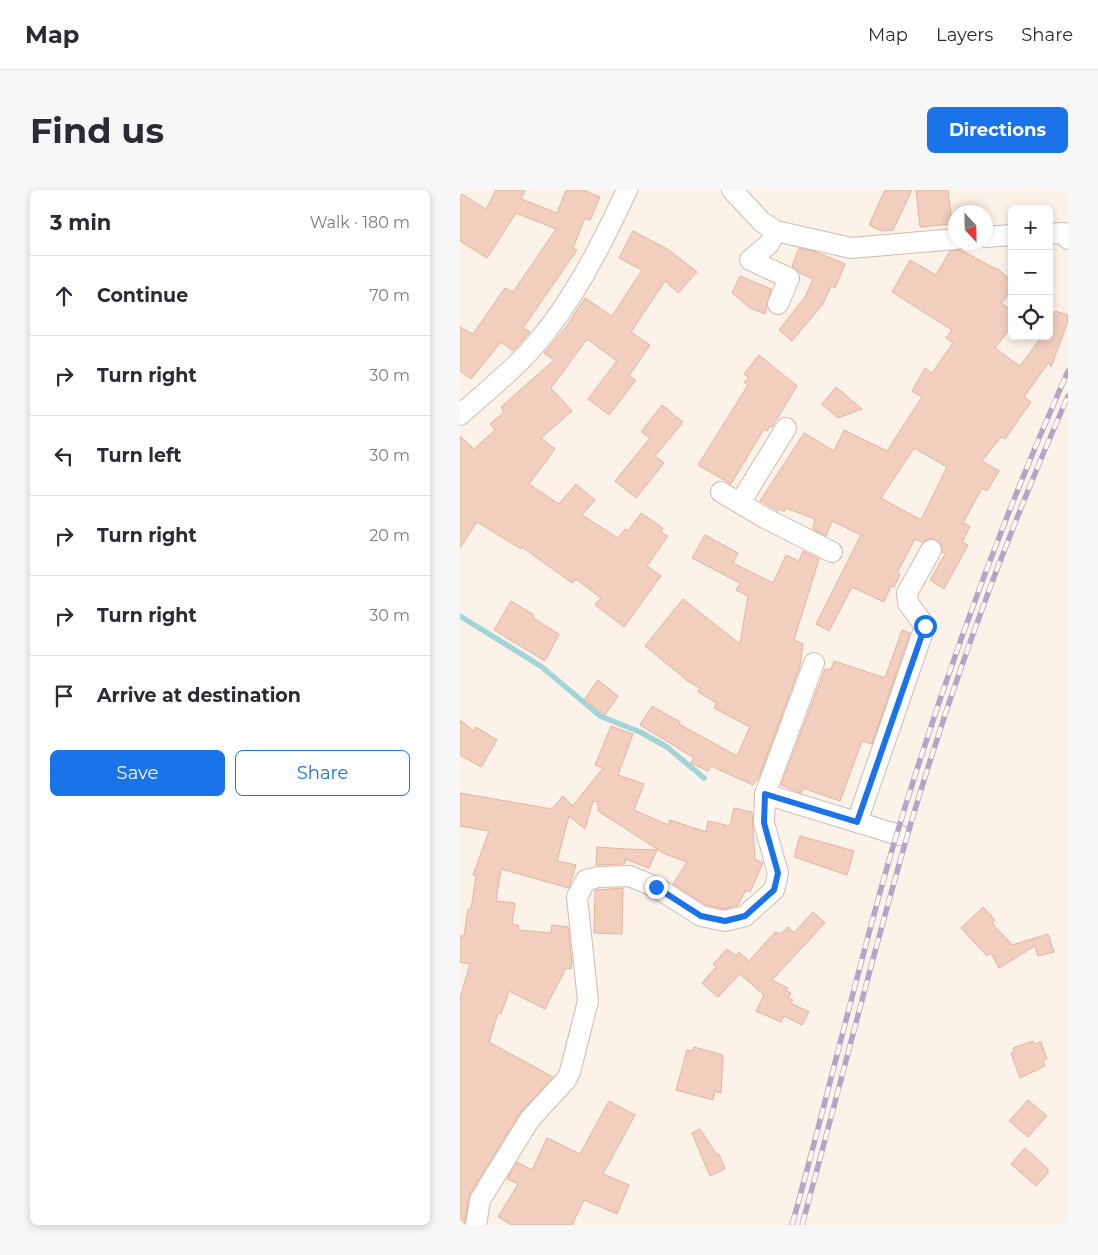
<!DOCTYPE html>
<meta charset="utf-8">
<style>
:root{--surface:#fff;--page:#f7f7f7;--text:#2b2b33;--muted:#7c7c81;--line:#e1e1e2;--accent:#1a73e8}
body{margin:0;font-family:Montserrat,sans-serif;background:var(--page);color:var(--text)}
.controls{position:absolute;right:15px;top:15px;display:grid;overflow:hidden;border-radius:8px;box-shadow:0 2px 8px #0003}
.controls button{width:45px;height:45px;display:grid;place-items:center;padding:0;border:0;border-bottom:1px solid var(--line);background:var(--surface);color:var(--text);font:25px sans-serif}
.compass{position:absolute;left:488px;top:15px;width:45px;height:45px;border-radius:50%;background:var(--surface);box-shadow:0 2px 8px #0003;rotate:158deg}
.stop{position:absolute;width:15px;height:15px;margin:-11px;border:4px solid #1a73e8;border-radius:50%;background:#fff}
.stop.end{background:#1a73e8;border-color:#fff;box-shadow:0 1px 5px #0008}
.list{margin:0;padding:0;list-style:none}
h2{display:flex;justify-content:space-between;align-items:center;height:65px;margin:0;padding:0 20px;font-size:21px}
h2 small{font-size:16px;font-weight:400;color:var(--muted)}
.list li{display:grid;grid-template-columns:32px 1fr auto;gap:15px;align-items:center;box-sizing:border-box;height:80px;padding:0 20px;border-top:1px solid var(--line)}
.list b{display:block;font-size:19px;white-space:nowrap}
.list em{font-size:16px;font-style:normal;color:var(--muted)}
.actions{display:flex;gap:10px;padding:15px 20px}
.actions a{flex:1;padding:11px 0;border:1px solid var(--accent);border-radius:8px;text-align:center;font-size:18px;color:var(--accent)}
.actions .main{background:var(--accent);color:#fff}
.icon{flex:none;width:28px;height:28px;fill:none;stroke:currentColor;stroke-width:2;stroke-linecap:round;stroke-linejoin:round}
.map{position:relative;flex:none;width:608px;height:1035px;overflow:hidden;border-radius:8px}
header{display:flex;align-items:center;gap:30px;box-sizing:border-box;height:70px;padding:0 25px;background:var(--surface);border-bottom:1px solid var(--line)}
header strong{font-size:24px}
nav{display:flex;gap:28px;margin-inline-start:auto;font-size:18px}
.intro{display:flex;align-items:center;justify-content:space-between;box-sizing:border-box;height:120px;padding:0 30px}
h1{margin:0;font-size:35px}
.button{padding:12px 22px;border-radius:8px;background:var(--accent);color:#fff;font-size:18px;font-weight:700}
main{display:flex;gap:30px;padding:0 30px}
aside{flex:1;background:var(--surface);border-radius:8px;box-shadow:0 2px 8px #0003}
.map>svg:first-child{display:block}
</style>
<header>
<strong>Map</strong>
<nav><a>Map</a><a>Layers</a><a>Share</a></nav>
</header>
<div class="intro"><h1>Find us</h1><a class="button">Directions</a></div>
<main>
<aside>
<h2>3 min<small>Walk · 180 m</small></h2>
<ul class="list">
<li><svg class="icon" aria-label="ahead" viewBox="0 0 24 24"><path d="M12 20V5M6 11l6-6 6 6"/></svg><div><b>Continue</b></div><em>70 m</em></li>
<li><svg class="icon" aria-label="right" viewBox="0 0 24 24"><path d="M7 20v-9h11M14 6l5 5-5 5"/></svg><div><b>Turn right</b></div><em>30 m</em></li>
<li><svg class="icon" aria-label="left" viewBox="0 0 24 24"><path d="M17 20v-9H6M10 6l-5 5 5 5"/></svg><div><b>Turn left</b></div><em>30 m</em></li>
<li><svg class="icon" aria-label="right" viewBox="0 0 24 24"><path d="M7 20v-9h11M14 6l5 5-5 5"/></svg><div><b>Turn right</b></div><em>20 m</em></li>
<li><svg class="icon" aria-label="right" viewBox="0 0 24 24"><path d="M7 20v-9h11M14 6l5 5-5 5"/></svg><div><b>Turn right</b></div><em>30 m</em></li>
<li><svg class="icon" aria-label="arrive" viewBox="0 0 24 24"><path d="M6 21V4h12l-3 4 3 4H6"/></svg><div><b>Arrive at destination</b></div></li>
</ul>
<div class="actions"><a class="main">Save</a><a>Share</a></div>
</aside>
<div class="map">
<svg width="608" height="1035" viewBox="0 0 608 1035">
<rect width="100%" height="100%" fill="#fcf2e8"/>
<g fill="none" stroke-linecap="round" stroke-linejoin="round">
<path stroke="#a2d5d8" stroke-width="5.5" d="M 0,426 L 82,477 L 140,526 L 180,542 L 207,557 L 244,588"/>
</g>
<g fill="#f2cebf" stroke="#e5b39f" fill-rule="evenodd">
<path d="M 36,0 L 65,0 L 61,9 L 97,23 L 106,0 L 123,0 L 140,7 L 130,30 L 125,28 L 113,58 L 117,60 L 63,138 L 70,142 L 53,161 L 41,152 L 11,189 L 0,181 L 0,137 L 13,144 L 45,98 L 53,102 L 96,39 L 56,23 L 27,68 L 0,51 L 0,3 L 26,19 Z"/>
<path d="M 425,0 L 452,0 L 433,40 L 422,41 L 409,35 Z"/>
<path d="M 456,0 L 488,0 L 492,34 L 460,37 Z"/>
<path d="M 173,41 L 209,60 L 237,82 L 218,103 L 205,91 L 171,142 L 190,155 L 169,186 L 176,190 L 149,225 L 128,209 L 157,171 L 127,149 L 91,198 L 112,221 L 81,248 L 95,259 L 69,294 L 99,314 L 116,294 L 135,310 L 122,325 L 158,348 L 165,339 L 168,341 L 181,323 L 203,338 L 201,342 L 208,346 L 187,376 L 201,386 L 164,437 L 135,415 L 141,408 L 116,389 L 112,393 L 62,357 L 61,359 L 17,332 L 0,358 L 0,246 L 14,259 L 35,240 L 30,234 L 44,222 L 41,217 L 94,170 L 84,163 L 106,137 L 125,108 L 152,126 L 182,80 L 159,68 Z"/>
<path d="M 339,58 L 356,62 L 385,74 L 375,98 L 371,96 L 363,114 L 332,151 L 319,140 L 345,107 L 353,89 L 340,83 L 332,76 Z"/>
<path d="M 501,60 L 536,79 L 537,78 L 552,91 L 552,101 L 541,113 L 552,121 L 552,136 L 535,158 L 560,176 L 582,146 L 589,146 L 589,136 L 595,121 L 608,125 L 608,131 L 591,177 L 589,172 L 564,207 L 571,212 L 545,249 L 541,247 L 522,271 L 539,281 L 527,301 L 522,298 L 503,333 L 510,336 L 502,352 L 508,355 L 484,399 L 470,390 L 485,364 L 482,362 L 481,354 L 471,348 L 462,352 L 455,349 L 437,383 L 440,384 L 434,397 L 431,396 L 424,412 L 392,397 L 369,441 L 356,434 L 401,345 L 372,331 L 366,346 L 353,339 L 355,329 L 326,318 L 324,322 L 320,319 L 318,321 L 300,311 L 344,243 L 374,261 L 384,240 L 427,261 L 462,207 L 452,201 L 465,178 L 472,183 L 493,153 L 486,148 L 492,140 L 432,102 L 450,70 L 476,85 L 490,61 ZM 454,258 L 487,277 L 461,330 L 421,308 Z"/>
<path d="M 280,86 L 311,99 L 305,124 L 290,118 L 272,103 Z"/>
<path d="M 299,165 L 337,196 L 312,237 L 310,236 L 307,241 L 304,239 L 271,294 L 238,275 L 288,195 L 284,192 L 289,188 L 284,184 Z"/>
<path d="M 376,197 L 402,219 L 378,228 L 362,214 Z"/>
<path d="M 202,215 L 223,232 L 195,266 L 204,273 L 176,308 L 155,291 L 190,248 L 181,242 Z"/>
<path d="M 245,345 L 278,363 L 273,373 L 313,393 L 326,365 L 339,371 L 343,361 L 359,369 L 334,450 L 343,454 L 340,476 L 299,587 L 293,595 L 251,576 L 248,581 L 231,573 L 234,568 L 180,535 L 192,516 L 220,532 L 219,534 L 277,566 L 290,537 L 254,518 L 257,513 L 238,502 L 240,498 L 229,492 L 185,456 L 223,409 L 280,454 L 288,406 L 276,400 L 280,393 L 232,368 Z"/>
<path d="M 51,411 L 74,425 L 73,428 L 99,444 L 85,471 L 34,440 Z"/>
<path d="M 442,440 L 450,443 L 412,554 L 402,551 L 380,611 L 343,598 L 341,603 L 321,595 L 365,479 L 371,479 L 374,471 L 425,488 Z"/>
<path d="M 138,490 L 158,506 L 145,525 L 124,510 Z"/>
<path d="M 0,530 L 14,541 L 16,537 L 37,550 L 21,577 L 0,565 Z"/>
<path d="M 151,536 L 173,544 L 158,585 L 184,594 L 174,620 L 208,635 L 210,630 L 246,642 L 248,631 L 270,636 L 274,618 L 292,622 L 295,669 L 303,673 L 290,702 L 286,700 L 278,715 L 265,719 L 246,715 L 213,694 L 227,672 L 205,664 L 138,621 L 138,612 L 133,611 L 125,639 L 109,626 L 97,671 L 116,675 L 109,698 L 41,679 L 36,711 L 55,713 L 52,734 L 59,736 L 58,740 L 91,743 L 92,735 L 108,737 L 112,773 L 111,779 L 106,778 L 85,819 L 49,801 L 41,824 L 38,823 L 29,852 L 93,887 L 60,923 L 10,1004 L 4,1035 L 0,1035 L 0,808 L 10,774 L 0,772 L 0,746 L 4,746 L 8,719 L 11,719 L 16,686 L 13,685 L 29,641 L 0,636 L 0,603 L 92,619 L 103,606 L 112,615 L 112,617 L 143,578 L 135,575 Z"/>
<path d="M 340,646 L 394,661 L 387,685 L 334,667 Z"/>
<path d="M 137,657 L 166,659 L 197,660 L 189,678 L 165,669 L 165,674 L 136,675 Z"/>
<path d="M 163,698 L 162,744 L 134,743 L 135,700 Z"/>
<path d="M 523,717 L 535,730 L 532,733 L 552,755 L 588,744 L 594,762 L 578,766 L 575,756 L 539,778 L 531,763 L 527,766 L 501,738 Z"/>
<path d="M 353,722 L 365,733 L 312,790 L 328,798 L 326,801 L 331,803 L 328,808 L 333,810 L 331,813 L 349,822 L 342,835 L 324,826 L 321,832 L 296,821 L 304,805 L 280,784 L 258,807 L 242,793 L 256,777 L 253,774 L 267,759 L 276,766 L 279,762 L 289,771 L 315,742 L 320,744 L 328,737 L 334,743 Z"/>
<path d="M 573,851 L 575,854 L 581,852 L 587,869 L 583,870 L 585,876 L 560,888 L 551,863 L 554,862 L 553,858 Z"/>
<path d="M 234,857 L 263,865 L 261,903 L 255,901 L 253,910 L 216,900 L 227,860 L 233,861 Z"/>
<path d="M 568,910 L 587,926 L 568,947 L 549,931 Z"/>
<path d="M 149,911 L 175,925 L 143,984 L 169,995 L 157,1024 L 124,1010 L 112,1035 L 52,1035 L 38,1027 L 58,994 L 47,989 L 57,972 L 72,980 L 87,948 L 120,964 Z"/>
<path d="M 240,939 L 257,965 L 259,964 L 265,979 L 250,986 L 232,943 Z"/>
<path d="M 565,958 L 588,979 L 588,983 L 576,996 L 551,974 Z"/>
</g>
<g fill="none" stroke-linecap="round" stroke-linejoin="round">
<defs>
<g id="minor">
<path d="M 272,0 L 302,32 L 316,41 L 391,58 L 496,49"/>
<path d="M 316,41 L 309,54 L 290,70 L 329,88 L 318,114"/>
<path d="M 589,44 L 604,43 L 608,49"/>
<path d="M 526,47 L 552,45"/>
<path d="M 0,225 C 20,207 41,190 60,171 C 107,124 139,60 167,0"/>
<path d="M 261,302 L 305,328 L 372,362"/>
<path d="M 280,313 L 326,238"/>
<path d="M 354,473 L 305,604 L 439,645"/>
<path d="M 397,632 L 465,436 L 448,413 L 447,403 L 471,360"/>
<path d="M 16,1035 L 20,1010 L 70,929 L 106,890 L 110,882 L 128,811 L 117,707 L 126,690 L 139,687 L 169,686 L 196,697 L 241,726 L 265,731 L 285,726 L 314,700 L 318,683 L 304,633 L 305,604"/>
</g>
</defs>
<use href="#minor" stroke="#d1bbb0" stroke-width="22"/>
<use href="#minor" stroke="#fff" stroke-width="20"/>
<defs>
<g id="rail">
<path d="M 332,1035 C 367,910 396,784 432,660 C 481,496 539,337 608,181"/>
<path d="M 342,1035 C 379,901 412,766 451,633 C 494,488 547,345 608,206"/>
</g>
</defs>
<use href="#rail" stroke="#b4a5c7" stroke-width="5.5"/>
<use href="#rail" stroke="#fff7ee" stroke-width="4" stroke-dasharray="11" stroke-linecap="butt"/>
</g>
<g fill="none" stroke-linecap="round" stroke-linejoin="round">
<path stroke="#1a73e8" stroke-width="6" d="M 196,697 L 241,726 L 265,731 L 285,726 L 314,700 L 318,683 L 304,633 L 305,604 L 397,632 L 465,436"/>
</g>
</svg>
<div class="controls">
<button>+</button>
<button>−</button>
<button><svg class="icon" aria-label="locate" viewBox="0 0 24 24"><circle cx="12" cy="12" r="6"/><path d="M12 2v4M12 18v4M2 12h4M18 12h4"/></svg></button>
</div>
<svg class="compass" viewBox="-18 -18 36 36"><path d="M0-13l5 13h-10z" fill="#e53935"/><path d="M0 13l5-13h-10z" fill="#7c7c81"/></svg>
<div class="stop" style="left:465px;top:436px"></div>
<div class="stop end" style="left:196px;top:697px"></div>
</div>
</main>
